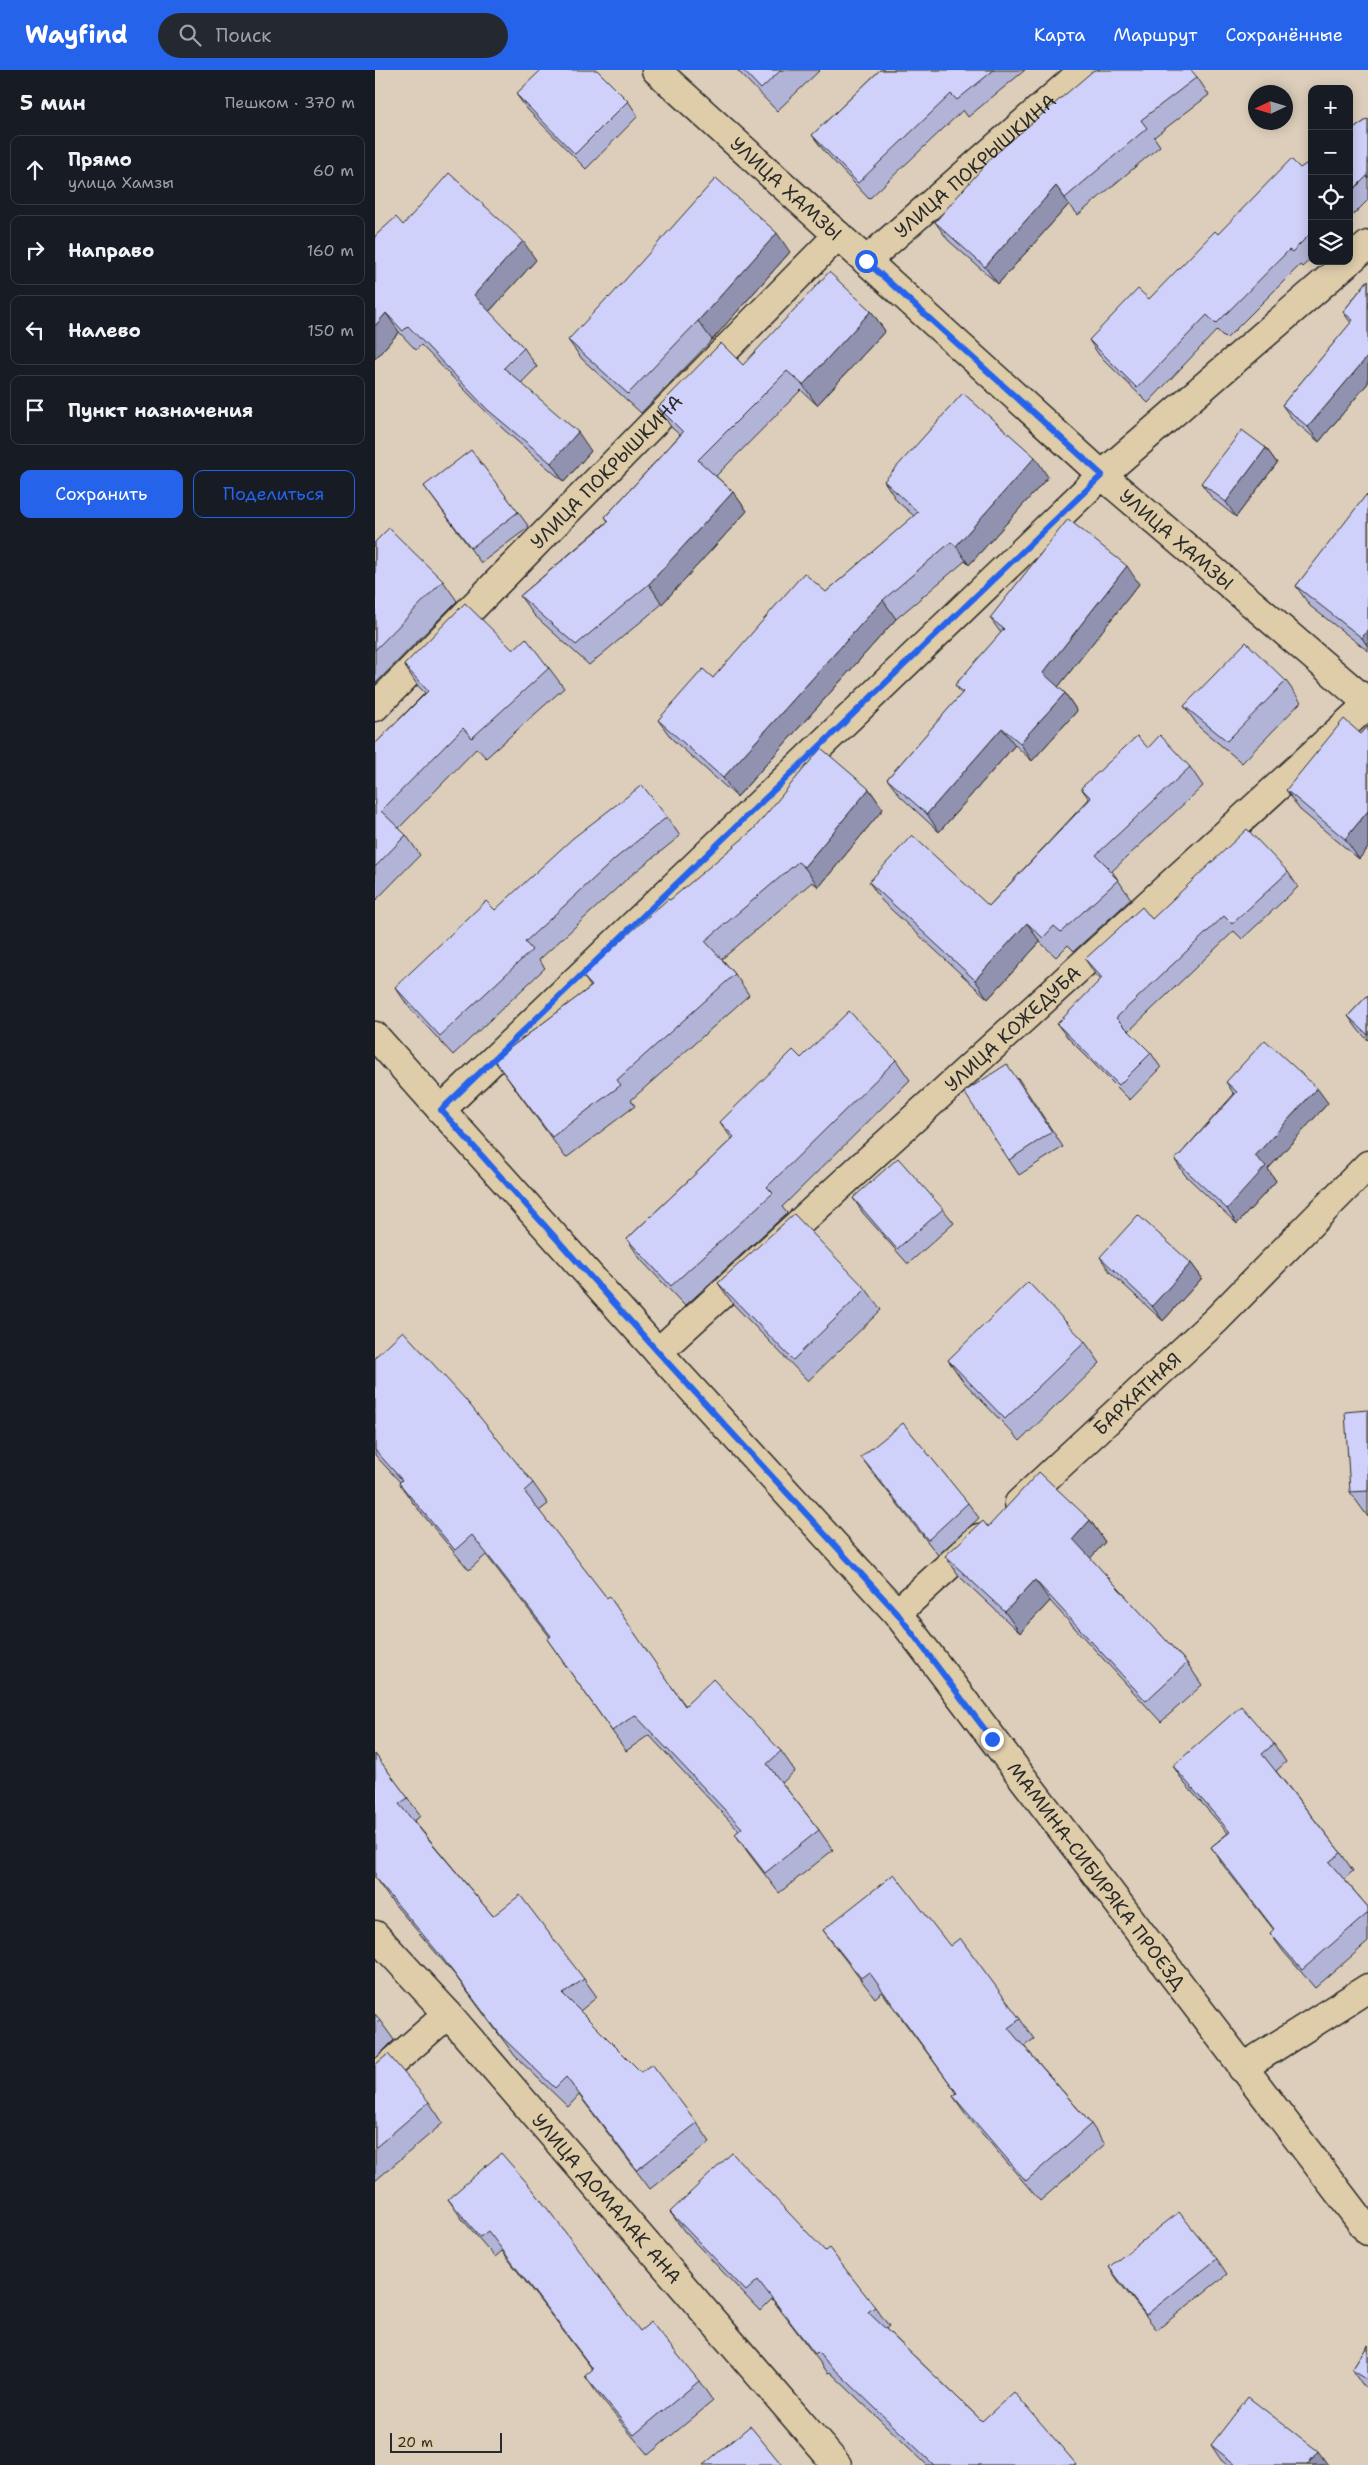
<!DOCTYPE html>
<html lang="ru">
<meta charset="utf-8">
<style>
:root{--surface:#171b24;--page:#242831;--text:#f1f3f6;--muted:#9ea1a6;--line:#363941;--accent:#2563eb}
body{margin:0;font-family:"Shantell Sans",sans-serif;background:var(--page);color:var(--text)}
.controls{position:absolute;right:15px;top:15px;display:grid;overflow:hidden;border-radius:10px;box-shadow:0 2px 12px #0003}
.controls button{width:45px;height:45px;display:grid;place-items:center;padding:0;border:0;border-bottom:1px solid var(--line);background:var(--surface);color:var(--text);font:25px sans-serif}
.compass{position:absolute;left:873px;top:15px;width:45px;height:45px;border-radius:50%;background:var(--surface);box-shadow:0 2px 12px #0003;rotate:266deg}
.scale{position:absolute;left:15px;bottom:12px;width:112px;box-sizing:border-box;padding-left:5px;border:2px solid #2b2b2b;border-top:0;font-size:14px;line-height:18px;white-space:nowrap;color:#2b2b2b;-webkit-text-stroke:4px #dfcdaa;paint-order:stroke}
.stop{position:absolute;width:15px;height:15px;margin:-11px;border:4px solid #2563eb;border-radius:50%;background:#fff}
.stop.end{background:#2563eb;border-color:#fff;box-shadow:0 1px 5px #0008}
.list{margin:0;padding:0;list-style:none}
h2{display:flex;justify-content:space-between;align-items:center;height:65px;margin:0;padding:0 20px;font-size:21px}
h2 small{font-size:16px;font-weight:400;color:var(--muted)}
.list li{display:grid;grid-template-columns:32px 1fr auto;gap:15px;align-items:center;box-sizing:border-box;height:70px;margin:0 10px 10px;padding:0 10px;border:1px solid var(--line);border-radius:10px}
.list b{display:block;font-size:19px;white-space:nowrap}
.list p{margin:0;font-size:16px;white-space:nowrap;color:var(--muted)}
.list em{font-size:16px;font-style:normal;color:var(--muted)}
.actions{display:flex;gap:10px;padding:15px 20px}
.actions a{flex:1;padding:11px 0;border:1px solid var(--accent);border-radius:10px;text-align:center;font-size:18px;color:var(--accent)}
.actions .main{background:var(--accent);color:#fff}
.icon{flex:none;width:28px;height:28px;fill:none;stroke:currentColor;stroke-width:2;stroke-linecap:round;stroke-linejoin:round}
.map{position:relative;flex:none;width:993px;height:2395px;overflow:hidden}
header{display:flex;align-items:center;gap:30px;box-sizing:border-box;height:70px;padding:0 25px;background:var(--accent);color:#fff}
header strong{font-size:24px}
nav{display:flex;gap:28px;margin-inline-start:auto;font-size:18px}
.search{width:350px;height:45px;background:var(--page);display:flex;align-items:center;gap:12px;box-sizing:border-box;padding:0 18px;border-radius:28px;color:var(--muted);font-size:19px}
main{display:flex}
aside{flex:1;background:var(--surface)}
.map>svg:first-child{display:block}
</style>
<header>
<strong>Wayfind</strong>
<div class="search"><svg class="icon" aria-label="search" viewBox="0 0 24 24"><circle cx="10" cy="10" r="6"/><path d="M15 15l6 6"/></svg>Поиск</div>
<nav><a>Карта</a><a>Маршрут</a><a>Сохранённые</a></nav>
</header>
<main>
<aside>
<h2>5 мин<small>Пешком · 370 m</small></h2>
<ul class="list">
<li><svg class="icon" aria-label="ahead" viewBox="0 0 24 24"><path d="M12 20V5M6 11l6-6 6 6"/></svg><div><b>Прямо</b><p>улица Хамзы</p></div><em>60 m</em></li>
<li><svg class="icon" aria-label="right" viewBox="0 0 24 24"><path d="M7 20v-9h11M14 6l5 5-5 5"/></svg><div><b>Направо</b></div><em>160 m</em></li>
<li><svg class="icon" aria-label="left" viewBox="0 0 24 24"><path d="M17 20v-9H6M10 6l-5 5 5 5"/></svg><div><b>Налево</b></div><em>150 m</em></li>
<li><svg class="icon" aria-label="arrive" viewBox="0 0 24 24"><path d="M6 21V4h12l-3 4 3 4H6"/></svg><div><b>Пункт назначения</b></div></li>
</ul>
<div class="actions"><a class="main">Сохранить</a><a>Поделиться</a></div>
</aside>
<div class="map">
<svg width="993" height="2395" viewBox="0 0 993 2395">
<rect width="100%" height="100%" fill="#dcceba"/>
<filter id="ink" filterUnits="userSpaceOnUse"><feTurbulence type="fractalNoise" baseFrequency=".02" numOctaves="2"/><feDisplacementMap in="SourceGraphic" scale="10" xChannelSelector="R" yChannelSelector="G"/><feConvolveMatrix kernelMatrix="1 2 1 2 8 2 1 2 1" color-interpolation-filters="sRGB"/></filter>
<g filter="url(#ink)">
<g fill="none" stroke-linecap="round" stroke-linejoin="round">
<defs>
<g id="minor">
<path id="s1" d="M 281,0 L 727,405 L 993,633"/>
<path id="s2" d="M 491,191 L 709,0"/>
<path d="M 974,191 L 993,175"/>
<path id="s3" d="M 0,637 L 463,165"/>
<path id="s4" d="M 0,966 L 283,1282 L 522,1543 L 993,2161"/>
<path d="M 66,1040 L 727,405 L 974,191"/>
<path id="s5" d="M 283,1282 L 993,634"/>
<path id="s6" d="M 644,1433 L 841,1250 L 993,1095"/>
<path d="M 522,1543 L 604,1468"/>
<path id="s7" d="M 0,1865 L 73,1944 L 462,2395"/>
<path d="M 867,1998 L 993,1918"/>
<path d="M 0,2008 L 73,1944"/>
</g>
</defs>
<use href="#minor" stroke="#2b2b2b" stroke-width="31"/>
<use href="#minor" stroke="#dfcdaa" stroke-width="28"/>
</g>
<g fill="#b2b4d7" stroke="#2b2b2b">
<path d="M 362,0 L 445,0 L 402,41 Z"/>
<path d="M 505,0 L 650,0 L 593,47 L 588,40 L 494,129 L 449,81 L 437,65 Z"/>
<path d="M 822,7 L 834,25 L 779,67 L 785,76 L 703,145 L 694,134 L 623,214 L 573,170 L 560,152 Z"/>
<path d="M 141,24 L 253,31 L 263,46 L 211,99 L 152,39 Z"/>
<path d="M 993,49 L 993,130 L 974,149 L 974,62 Z"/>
<path d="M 937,90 L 937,188 L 927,197 L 925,195 L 851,269 L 842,260 L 773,333 L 724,285 L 714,270 L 774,229 L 843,164 Z"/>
<path d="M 28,155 L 161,190 L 114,242 L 149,278 L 162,297 L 146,313 L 216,381 L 189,412 L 127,358 L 46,275 L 41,280 L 24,262 L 0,289 Z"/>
<path d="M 415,182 L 337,270 L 266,343 L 207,289 L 193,270 Z"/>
<path d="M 993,210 L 993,313 L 944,372 L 918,350 L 907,335 L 976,253 L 968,242 Z"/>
<path d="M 496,241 L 510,261 L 442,335 L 426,320 L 341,406 L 358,422 L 372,441 L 287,534 L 214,595 L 159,545 L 145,526 L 233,451 L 230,447 L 305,365 L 296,357 L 283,337 L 368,295 Z"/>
<path d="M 891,378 L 902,393 L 861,447 L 837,428 L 826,413 Z"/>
<path d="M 673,407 L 594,495 L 590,491 L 521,549 L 362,727 L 297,669 L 283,650 L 451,522 L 539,446 L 522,431 L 509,411 Z"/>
<path d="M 49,416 L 143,442 L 154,457 L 106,493 Z"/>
<path d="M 993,427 L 993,581 L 935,536 L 921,516 Z"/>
<path d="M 0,472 L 68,511 L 82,531 L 0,614 Z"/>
<path d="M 764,514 L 683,617 L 690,623 L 702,641 L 657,691 L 640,675 L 564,762 L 525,726 L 512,709 L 587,624 L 580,615 L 626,563 L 615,548 Z"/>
<path d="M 138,580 L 174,598 L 189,618 L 111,688 L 102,678 L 24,758 L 31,765 L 45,785 L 0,831 L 0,674 L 50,623 L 43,616 L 29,595 Z"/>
<path d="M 911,611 L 926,632 L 867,693 L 824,657 L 809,636 Z"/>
<path d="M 993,656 L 993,778 L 984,789 L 925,740 L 911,720 L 986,664 Z"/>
<path d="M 773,678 L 815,697 L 828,716 L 737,801 L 756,829 L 699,881 L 693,875 L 681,887 L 665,872 L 613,929 L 507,831 L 494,812 L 614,836 L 714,729 L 706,718 Z"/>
<path d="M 494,719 L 508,739 L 444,817 L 437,812 L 347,889 L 360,904 L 374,925 L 256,1030 L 260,1036 L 191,1088 L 119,990 L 216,917 L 207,905 L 295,830 Z"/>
<path d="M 292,747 L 305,766 L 254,807 L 164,890 L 170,898 L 78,985 L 33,936 L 20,917 L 120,840 Z"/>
<path d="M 913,802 L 923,817 L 867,869 L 859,861 L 754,961 L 776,983 L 786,998 L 755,1030 L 693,968 L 682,954 L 726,910 L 720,904 L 710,889 L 777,849 Z"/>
<path d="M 993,925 L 993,970 L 984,961 L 973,946 Z"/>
<path d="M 426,988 L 521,990 L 535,1010 L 407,1137 L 412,1143 L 310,1236 L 266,1190 L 252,1169 L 357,1069 L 345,1052 Z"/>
<path d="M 643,1008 L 688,1077 L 644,1105 L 634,1090 Z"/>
<path d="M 851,1012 L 953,1033 L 893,1099 L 901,1111 L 862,1154 L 810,1105 L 800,1090 L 859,1024 Z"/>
<path d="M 478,1128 L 568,1139 L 579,1153 L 533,1194 L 488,1143 Z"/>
<path d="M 725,1187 L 816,1193 L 827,1208 L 788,1251 L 735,1202 Z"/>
<path d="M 343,1213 L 491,1219 L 506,1240 L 433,1311 L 358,1234 Z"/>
<path d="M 710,1272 L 725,1293 L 645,1371 L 588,1311 L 573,1290 Z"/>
<path d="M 0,1287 L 158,1413 L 173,1434 L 164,1441 L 310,1635 L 406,1681 L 420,1701 L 407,1713 L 444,1760 L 458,1780 L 404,1823 L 374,1784 L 360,1764 L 364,1761 L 274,1665 L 251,1681 L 172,1569 L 175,1567 L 111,1485 L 94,1500 L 38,1433 L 24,1413 L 25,1412 L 0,1385 Z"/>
<path d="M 993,1340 L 993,1447 L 975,1422 Z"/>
<path d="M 486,1387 L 593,1433 L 604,1448 L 563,1485 L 497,1402 Z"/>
<path d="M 715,1450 L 730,1472 L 715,1488 L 812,1593 L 827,1615 L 786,1652 L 675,1531 L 645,1563 L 585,1507 L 570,1486 L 613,1457 Z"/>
<path d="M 899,1674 L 911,1692 L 901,1701 L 966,1783 L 978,1801 L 969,1809 L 993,1837 L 993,1872 L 940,1918 L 908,1881 L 895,1863 L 899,1860 L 848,1795 L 836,1777 L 853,1763 L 810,1714 L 798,1696 Z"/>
<path d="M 0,1684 L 46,1746 L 39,1751 L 118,1846 L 209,1909 L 222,1927 L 205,1941 L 266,2002 L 322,2053 L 335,2072 L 275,2119 L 204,2025 L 193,2037 L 140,1986 L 79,1904 L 15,1829 L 0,1808 Z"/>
<path d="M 448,1860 L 575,1876 L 645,1949 L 659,1969 L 649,1976 L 716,2054 L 730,2074 L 665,2131 L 592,2046 L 578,2026 L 582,2023 L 507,1922 L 500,1928 L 462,1879 Z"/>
<path d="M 0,1944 L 19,1970 L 0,1989 Z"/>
<path d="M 0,1995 L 54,2032 L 68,2053 L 0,2111 Z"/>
<path d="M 73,2129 L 265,2261 L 324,2311 L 338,2331 L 273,2385 L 224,2326 L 210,2306 L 218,2300 L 127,2181 L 120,2187 L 87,2149 Z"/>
<path d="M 295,2142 L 500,2237 L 514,2256 L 511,2259 L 607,2351 L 702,2395 L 552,2395 L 455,2302 L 453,2303 L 397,2229 L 385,2241 L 309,2161 Z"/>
<path d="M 842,2189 L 852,2204 L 782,2260 L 744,2212 L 734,2197 Z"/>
<path d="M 993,2275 L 993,2318 L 987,2315 L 977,2300 Z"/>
<path d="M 836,2375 L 953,2395 L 852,2395 L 846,2390 Z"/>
</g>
<g fill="#9192af" stroke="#2b2b2b">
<path d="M 681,116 L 694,134 L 623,214 L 610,197 Z"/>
<path d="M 402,163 L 415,182 L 337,270 L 323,251 Z"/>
<path d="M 148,171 L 161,190 L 112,244 L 99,225 Z"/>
<path d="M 496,241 L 510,261 L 442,335 L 428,315 Z"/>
<path d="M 11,243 L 24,262 L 0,289 L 0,256 Z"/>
<path d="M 993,286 L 993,313 L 944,372 L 933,357 Z"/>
<path d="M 203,362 L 216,381 L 189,412 L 176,393 Z"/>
<path d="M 891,378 L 902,393 L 861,447 L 851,432 Z"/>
<path d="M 660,387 L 673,407 L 594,495 L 581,476 Z"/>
<path d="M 358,422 L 372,441 L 287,534 L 274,514 Z"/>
<path d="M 752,496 L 764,514 L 680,621 L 668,603 Z"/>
<path d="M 508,530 L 521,549 L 362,727 L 348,708 Z"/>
<path d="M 993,559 L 993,577 L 987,568 Z"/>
<path d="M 690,623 L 702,641 L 657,691 L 645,673 Z"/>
<path d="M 627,658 L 640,675 L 564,762 L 552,744 Z"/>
<path d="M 494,719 L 508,739 L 444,817 L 429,797 Z"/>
<path d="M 993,741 L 993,778 L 984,789 L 970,769 Z"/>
<path d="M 652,853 L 665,872 L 613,929 L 600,910 Z"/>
<path d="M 942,1018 L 953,1033 L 893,1099 L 901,1111 L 862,1154 L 852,1139 L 880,1086 Z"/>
<path d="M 816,1193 L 827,1208 L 788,1251 L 777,1236 Z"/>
<path d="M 715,1450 L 730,1472 L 713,1491 L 698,1469 Z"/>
<path d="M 660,1510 L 675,1531 L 645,1563 L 630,1542 Z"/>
<path d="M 943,2381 L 953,2395 L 932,2395 Z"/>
</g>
<g fill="#cfd1fa" stroke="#2b2b2b">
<path d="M 166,0 L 222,0 L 253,31 L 200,84 L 141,24 Z"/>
<path d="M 368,0 L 406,0 L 386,19 Z"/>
<path d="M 505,0 L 619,0 L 582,30 L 576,24 L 483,113 L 437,65 Z"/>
<path d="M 719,0 L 816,0 L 822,7 L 766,50 L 772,58 L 690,128 L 681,116 L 610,197 L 560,152 L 617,87 Z"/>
<path d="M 993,49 L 993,108 L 992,106 L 974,124 L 974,62 Z"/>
<path d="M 916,89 L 925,98 L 937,90 L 937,162 L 917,182 L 914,180 L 841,254 L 832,245 L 762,318 L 714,270 L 763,219 L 774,229 L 840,161 L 843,164 Z"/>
<path d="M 74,103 L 148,171 L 99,225 L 149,278 L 129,298 L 203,362 L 176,393 L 113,340 L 33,256 L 28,261 L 11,243 L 0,256 L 0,166 L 21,147 L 28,155 Z"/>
<path d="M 341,108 L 402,163 L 323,251 L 253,324 L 193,270 L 233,227 L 234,228 Z"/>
<path d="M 454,202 L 496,241 L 428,315 L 412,301 L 323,390 L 358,422 L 274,514 L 201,575 L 145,526 L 234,451 L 230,447 L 308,362 L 283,337 L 346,273 L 368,295 Z"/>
<path d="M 993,210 L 993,286 L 933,357 L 907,335 L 978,250 L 968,242 Z"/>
<path d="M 588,323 L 660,387 L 581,476 L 576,472 L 508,530 L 348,708 L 283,650 L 328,599 L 338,608 L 429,503 L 451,522 L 543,442 L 509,411 Z"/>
<path d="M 867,360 L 891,378 L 851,432 L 826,413 Z"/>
<path d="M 96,380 L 143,442 L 96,478 L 49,416 Z"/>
<path d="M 991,425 L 993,427 L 993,559 L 987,568 L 921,516 Z"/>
<path d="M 693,449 L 752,496 L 668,603 L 690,623 L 645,673 L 627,658 L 552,744 L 512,709 L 588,622 L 580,615 L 629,559 L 615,548 Z"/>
<path d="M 14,458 L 68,511 L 0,580 L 0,472 Z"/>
<path d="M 90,533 L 138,580 L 151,568 L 174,598 L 97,668 L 88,658 L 6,741 L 31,765 L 0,797 L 0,674 L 53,621 L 29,595 Z"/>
<path d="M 871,572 L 911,611 L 852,671 L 809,636 Z"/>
<path d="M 969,649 L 986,664 L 993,656 L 993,741 L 970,769 L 911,720 Z"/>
<path d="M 785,665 L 815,697 L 721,785 L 734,798 L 733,800 L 743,810 L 686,862 L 679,856 L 668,868 L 652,853 L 600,910 L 494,812 L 537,765 L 614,836 L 716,728 L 706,718 L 762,666 L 773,678 Z"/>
<path d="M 446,678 L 494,719 L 429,797 L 423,792 L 330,871 L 360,904 L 242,1010 L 246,1015 L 177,1067 L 119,990 L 217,916 L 207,905 L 293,829 L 295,830 L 378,760 Z"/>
<path d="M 267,715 L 292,747 L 241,788 L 150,872 L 157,880 L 65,966 L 20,917 L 111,831 L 120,840 L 198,768 Z"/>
<path d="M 872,759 L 913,802 L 857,854 L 849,846 L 741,948 L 776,983 L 744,1015 L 682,954 L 727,908 L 710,889 L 767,837 L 777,849 Z"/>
<path d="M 993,925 L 993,965 L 973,946 Z"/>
<path d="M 474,941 L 521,990 L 392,1117 L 398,1123 L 296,1216 L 252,1169 L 359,1067 L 345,1052 L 418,980 L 426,988 Z"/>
<path d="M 890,970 L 942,1018 L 880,1086 L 891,1096 L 852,1139 L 800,1090 L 862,1022 L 851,1012 Z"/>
<path d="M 632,994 L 677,1062 L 634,1090 L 589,1022 Z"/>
<path d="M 523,1088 L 568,1139 L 522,1179 L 478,1128 Z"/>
<path d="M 419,1144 L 491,1219 L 418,1290 L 343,1213 Z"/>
<path d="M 763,1145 L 816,1193 L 777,1236 L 725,1187 Z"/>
<path d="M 653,1212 L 710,1272 L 630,1349 L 573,1290 Z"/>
<path d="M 28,1261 L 91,1330 L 158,1413 L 149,1421 L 232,1528 L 234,1526 L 310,1636 L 338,1609 L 406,1681 L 392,1694 L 444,1760 L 390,1803 L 360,1764 L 367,1758 L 260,1645 L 237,1661 L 172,1569 L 176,1566 L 97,1465 L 80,1480 L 24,1413 L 27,1410 L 0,1380 L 0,1287 Z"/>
<path d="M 993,1340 L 993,1421 L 975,1422 L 970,1342 Z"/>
<path d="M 528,1353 L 593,1433 L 553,1470 L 486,1387 Z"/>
<path d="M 664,1402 L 715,1450 L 698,1469 L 812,1593 L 771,1631 L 660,1510 L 630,1542 L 570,1486 L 608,1451 L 613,1457 Z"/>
<path d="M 866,1636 L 899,1674 L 887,1684 L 966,1783 L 954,1792 L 993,1837 L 993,1843 L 927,1900 L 895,1863 L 899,1859 L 836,1777 L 855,1762 L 798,1696 Z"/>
<path d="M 0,1684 L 33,1728 L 24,1734 L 118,1846 L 145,1825 L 209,1909 L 188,1924 L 266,2002 L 277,1994 L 322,2053 L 262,2100 L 191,2007 L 180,2018 L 127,1967 L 66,1886 L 0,1808 Z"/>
<path d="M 519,1804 L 575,1876 L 585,1868 L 645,1949 L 633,1958 L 716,2054 L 651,2111 L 578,2026 L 582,2023 L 494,1902 L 486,1908 L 448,1860 Z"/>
<path d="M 0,1944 L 5,1950 L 0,1955 Z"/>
<path d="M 13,1984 L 54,2032 L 0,2078 L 0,1995 Z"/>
<path d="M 126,2083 L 159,2121 L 265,2261 L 276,2252 L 324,2311 L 259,2365 L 210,2306 L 218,2299 L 113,2161 L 105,2167 L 73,2129 Z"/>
<path d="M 357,2083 L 450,2181 L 454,2178 L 500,2237 L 493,2242 L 607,2351 L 639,2322 L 702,2395 L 559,2395 L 442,2282 L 440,2284 L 383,2210 L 371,2221 L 295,2142 Z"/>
<path d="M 804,2142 L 842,2189 L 771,2245 L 734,2197 Z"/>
<path d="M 993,2275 L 993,2310 L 977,2300 Z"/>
<path d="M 873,2327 L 943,2381 L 932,2395 L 861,2395 L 836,2375 Z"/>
<path d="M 375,2356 L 407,2395 L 328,2395 Z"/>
</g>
</g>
<g fill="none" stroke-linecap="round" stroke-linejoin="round" filter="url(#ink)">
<path stroke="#2563eb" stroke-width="6" d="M 491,191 L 727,405 L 66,1040 L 283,1282 L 522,1543 L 617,1669"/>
</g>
<g text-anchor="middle" stroke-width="4.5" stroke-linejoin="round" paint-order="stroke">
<g font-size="19" fill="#2b2b2b" stroke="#dfcdaa">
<text dy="7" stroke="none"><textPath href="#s2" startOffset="145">УЛИЦА ПОКРЫШКИНА</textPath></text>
<text dy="7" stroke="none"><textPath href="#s1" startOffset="176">УЛИЦА ХАМЗЫ</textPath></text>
<text dy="7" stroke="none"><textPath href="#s3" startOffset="330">УЛИЦА ПОКРЫШКИНА</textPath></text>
<text dy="7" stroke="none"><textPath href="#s1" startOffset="701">УЛИЦА ХАМЗЫ</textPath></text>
<text dy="7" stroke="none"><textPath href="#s5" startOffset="480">УЛИЦА КОЖЕДУБА</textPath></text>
<text dy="7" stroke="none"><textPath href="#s6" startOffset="161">БАРХАТНАЯ</textPath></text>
<text dy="7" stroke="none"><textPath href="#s4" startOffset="1108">МАМИНА-СИБИРЯКА ПРОЕЗД</textPath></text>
<text dy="7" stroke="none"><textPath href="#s7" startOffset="351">УЛИЦА ДОМАЛАК АНА</textPath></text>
</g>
</g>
</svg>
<div class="controls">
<button>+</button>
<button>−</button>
<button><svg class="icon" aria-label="locate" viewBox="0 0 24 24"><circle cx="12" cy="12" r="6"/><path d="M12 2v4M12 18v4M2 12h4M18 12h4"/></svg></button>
<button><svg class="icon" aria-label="layers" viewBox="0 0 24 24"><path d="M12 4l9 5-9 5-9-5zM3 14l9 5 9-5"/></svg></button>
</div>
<svg class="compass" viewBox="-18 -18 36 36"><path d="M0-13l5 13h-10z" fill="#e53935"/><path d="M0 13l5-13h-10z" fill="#9ea1a6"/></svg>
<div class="scale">20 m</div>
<div class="stop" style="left:491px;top:191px"></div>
<div class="stop end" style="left:617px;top:1669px"></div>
</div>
</main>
